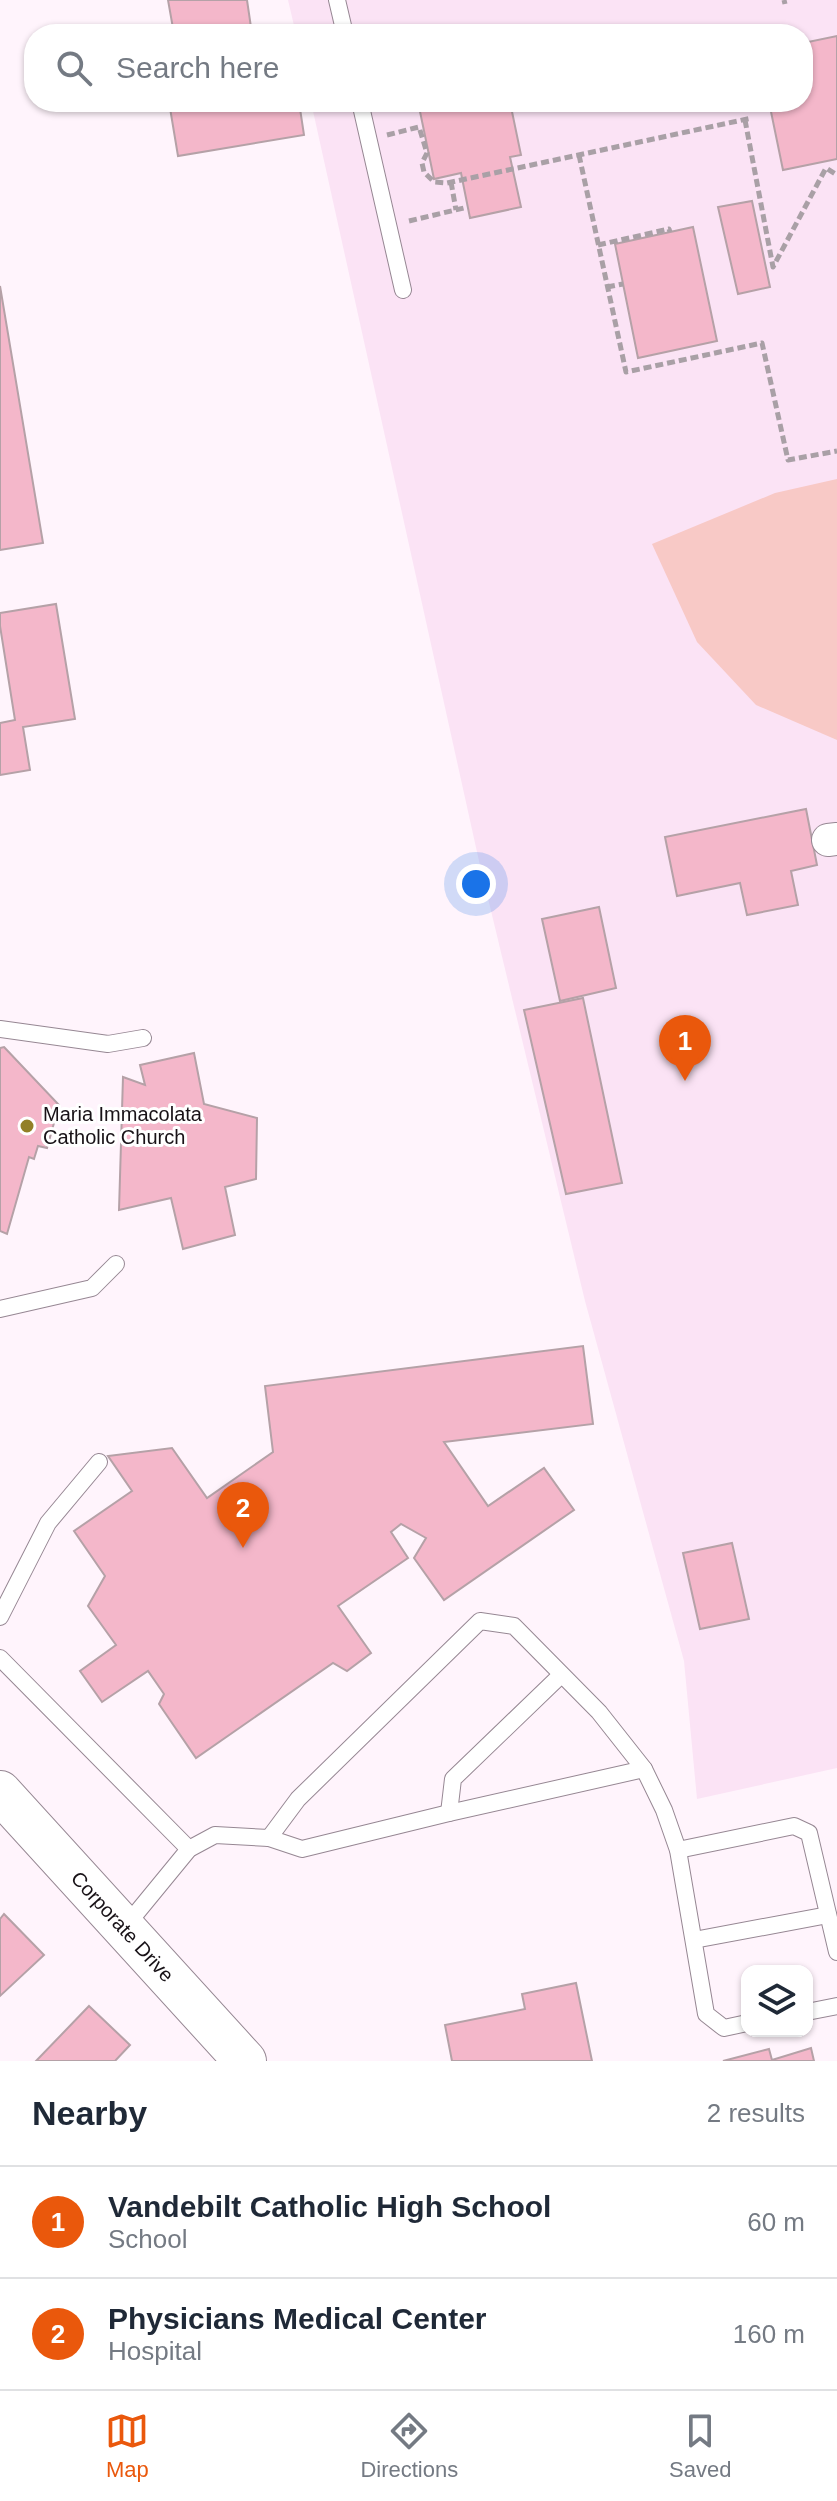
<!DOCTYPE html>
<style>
:root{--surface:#fff;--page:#f6f6f7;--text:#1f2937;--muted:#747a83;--line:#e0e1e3;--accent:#ea580c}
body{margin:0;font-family:Helvetica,sans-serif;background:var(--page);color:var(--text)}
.controls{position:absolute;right:24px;bottom:24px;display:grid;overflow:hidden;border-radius:16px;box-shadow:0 2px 6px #0004}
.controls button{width:72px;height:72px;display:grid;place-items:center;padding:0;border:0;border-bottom:2px solid var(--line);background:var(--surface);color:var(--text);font:40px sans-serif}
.you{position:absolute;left:476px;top:884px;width:28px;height:28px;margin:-20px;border:6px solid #fff;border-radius:50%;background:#1a73e8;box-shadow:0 0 0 12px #1a73e833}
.badge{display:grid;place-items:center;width:52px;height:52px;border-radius:50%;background:var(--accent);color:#fff;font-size:26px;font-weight:700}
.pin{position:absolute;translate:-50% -66px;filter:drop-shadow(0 2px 4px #0008)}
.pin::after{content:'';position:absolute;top:42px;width:28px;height:24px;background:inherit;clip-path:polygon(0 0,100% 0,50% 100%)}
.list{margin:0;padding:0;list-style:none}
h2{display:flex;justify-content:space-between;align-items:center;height:104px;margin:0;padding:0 32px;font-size:34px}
h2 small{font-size:26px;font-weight:400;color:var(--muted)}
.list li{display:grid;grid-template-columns:52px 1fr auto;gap:24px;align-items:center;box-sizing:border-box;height:112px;padding:0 32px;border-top:2px solid var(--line)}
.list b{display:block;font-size:30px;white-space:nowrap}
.list p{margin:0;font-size:26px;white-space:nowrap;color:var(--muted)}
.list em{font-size:26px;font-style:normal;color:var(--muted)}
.icon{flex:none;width:44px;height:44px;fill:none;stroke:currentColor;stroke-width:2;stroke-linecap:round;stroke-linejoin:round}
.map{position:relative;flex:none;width:837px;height:2061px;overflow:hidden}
.search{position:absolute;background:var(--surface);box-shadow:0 2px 6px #0004;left:24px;right:24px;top:24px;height:88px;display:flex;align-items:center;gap:20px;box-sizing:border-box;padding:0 28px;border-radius:32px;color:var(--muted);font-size:30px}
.sheet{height:328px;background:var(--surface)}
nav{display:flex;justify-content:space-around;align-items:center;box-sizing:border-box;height:112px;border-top:2px solid var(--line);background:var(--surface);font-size:22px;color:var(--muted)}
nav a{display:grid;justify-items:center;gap:4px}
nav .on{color:var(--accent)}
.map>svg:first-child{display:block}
</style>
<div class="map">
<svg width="837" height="2061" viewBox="0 0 837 2061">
<rect width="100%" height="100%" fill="#fff4fc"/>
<path fill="#fbe3f5" d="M 288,0 L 837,0 L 837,1768 L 697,1799 L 684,1661 L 585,1301 L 479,861 L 311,102 L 803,102 L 803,34 L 296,34 Z"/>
<path fill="#f8c9c6" d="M 837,479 L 837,740 L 756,705 L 697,642 L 652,544 L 775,493 Z"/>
<g fill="#f4b7ca" stroke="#b5a1a7" stroke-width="2">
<path d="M 168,0 L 247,0 L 252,34 L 174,34 Z"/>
<path d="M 837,36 L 837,159 L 783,170 L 769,102 L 803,102 L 803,43 Z"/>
<path d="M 169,102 L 299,102 L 304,135 L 178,156 Z"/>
<path d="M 418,102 L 510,102 L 521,155 L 510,157 L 521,207 L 470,218 L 461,173 L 434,179 Z"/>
<path d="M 752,201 L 770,287 L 738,294 L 718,207 Z"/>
<path d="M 693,227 L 717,341 L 638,358 L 615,244 Z"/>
<path d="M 0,286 L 43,543 L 0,550 Z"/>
<path d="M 56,604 L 75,719 L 23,727 L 30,770 L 0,775 L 0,723 L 15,720 L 0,626 L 0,613 Z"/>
<path d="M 806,809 L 817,865 L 791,871 L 798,905 L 747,915 L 740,883 L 677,896 L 665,837 Z"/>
<path d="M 599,907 L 616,988 L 560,1001 L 542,919 Z"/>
<path d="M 583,998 L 622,1183 L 566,1194 L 524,1010 Z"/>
<path d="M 4,1047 L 59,1105 L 47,1148 L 38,1146 L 34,1159 L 29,1157 L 7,1234 L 0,1231 L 0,1048 Z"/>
<path d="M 194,1053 L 204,1104 L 257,1118 L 256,1179 L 225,1187 L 235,1235 L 183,1249 L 171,1198 L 119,1210 L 123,1077 L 145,1085 L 140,1065 Z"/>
<path d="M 583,1346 L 593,1424 L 444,1442 L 488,1506 L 544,1468 L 574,1510 L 444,1600 L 414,1558 L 426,1538 L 401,1524 L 391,1532 L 408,1558 L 338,1606 L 371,1653 L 347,1671 L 333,1663 L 196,1758 L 159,1704 L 164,1694 L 148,1671 L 102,1702 L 80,1671 L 116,1645 L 88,1606 L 105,1576 L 74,1531 L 132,1491 L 108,1456 L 172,1448 L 207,1498 L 273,1452 L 265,1386 Z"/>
<path d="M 732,1543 L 749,1619 L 700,1629 L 683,1553 Z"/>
<path d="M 4,1914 L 44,1955 L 0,1996 L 0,1919 Z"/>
<path d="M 576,1983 L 592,2061 L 452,2061 L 445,2025 L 525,2009 L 522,1994 Z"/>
<path d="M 89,2006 L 130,2045 L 115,2061 L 36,2061 Z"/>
<path d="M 811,2048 L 814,2061 L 723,2061 L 769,2049 L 772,2060 Z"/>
</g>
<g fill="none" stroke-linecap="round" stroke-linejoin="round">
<defs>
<g id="service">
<path d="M 337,0 L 345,34"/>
<path d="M 360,102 L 403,290"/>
<path d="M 0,1029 L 108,1044 L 143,1038"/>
<path d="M 0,1309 L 92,1288 L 116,1264"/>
<path d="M 0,1617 L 48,1523 L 99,1462"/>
<path d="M 0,1658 L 189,1849"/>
<path d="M 449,1813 L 453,1779 L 561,1675"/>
<path d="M 269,1838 L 298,1799 L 480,1621 L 514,1626 L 599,1712 L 644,1769 L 664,1810 L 678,1850 L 706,2014 L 724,2028 L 747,2023"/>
<path d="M 678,1850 L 794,1826 L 809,1833 L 837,1952"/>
<path d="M 125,1927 L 189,1849 L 215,1835 L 269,1838 L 302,1849 L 449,1813 L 644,1769"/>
<path d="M 694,1940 L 828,1915"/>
<path d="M 807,2012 L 837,2006"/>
</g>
<path id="minor" d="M 828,840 L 837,839"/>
<g id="tertiary">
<path id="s1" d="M 0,1792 L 245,2061"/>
</g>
</defs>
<use href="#service" stroke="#968793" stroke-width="18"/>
<use href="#minor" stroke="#968793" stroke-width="34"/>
<use href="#tertiary" stroke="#968793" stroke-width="44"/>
<g stroke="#a9a0a6" stroke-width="5" stroke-dasharray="8 4" stroke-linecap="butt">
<path d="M 784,0 L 785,4"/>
<path d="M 745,120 L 773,267 L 826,168 L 837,175"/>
<path d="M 387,135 L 419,127 L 427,153 L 422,163 L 424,172 L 434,182 L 447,183 L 752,118"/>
<path d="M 579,155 L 626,372 L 762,343 L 788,460 L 837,451"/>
<path d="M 451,182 L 456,210"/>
<path d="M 409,221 L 468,207"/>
<path d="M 598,245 L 669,229 L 670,232"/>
<path d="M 607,287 L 623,284"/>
</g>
<use href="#service" stroke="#fff" stroke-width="16"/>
<use href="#minor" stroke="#fff" stroke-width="32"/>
<use href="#tertiary" stroke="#fff" stroke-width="42"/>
</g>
<circle fill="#928027" stroke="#fff" stroke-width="3" cx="27" cy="1126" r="8"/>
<g text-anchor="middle" stroke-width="6" stroke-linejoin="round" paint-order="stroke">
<g font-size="20" fill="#181217" stroke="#fff" text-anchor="start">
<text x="43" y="1121">Maria Immacolata<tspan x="43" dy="23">Catholic Church</tspan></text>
</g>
<g font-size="20" fill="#181217" stroke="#fff">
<text dy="7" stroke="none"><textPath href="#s1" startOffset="182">Corporate Drive</textPath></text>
</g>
</g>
</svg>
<div class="controls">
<button><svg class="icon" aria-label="layers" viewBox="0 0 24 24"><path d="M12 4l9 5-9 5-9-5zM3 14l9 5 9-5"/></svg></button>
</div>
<div class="you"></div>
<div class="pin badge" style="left:685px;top:1081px">1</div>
<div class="pin badge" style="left:243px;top:1548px">2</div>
<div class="search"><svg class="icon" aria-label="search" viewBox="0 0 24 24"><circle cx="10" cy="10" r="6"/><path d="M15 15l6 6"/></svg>Search here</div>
</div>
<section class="sheet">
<h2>Nearby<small>2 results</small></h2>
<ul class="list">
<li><span class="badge">1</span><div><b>Vandebilt Catholic High School</b><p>School</p></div><em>60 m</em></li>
<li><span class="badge">2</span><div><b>Physicians Medical Center</b><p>Hospital</p></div><em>160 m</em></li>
</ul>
</section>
<nav>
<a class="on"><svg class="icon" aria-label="map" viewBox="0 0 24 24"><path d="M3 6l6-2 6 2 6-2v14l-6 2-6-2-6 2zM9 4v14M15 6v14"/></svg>Map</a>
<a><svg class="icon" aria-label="directions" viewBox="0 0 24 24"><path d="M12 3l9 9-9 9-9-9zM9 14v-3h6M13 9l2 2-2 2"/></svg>Directions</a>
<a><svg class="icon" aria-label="saved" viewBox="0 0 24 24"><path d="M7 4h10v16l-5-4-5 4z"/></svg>Saved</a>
</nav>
